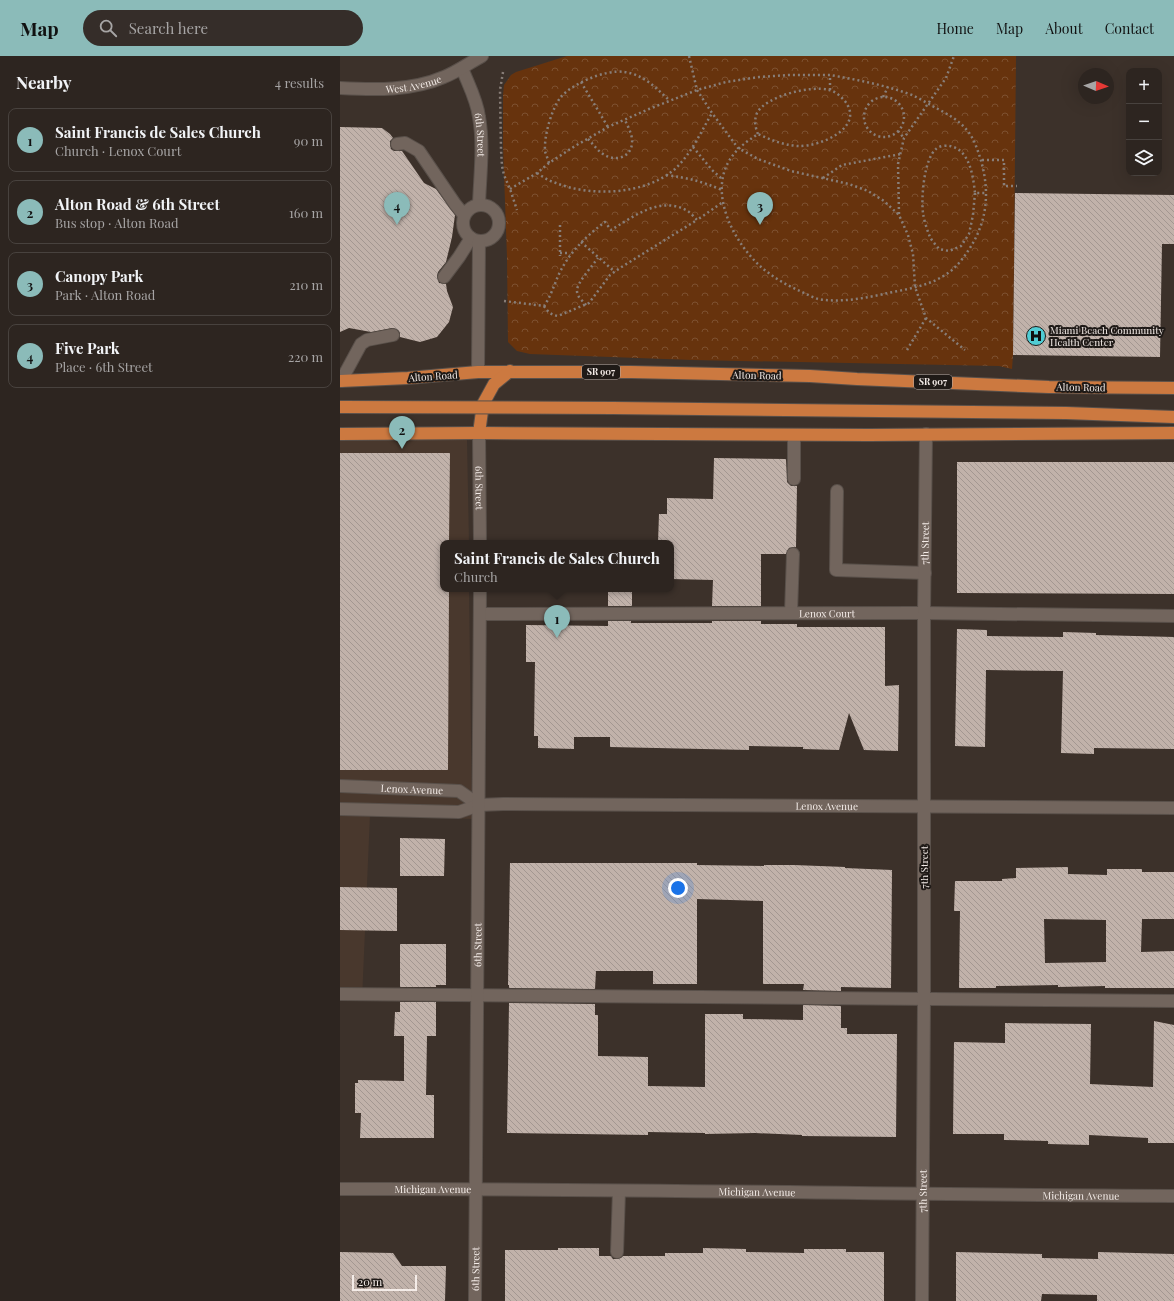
<!DOCTYPE html>
<meta charset="utf-8">
<style>
:root{--surface:#2d2520;--page:#352d29;--text:#f1f3f6;--muted:#a7a5a5;--line:#48423e;--accent:#8bbbb9}
body{margin:0;font-family:"Playfair Display",serif;background:var(--page);color:var(--text)}
.controls{position:absolute;right:12px;top:12px;display:grid;overflow:hidden;border-radius:8px;box-shadow:0 4px 16px #0002}
.controls button{width:36px;height:36px;display:grid;place-items:center;padding:0;border:0;border-bottom:1px solid var(--line);background:var(--surface);color:var(--text);font:20px sans-serif}
.compass{position:absolute;left:738px;top:12px;width:36px;height:36px;border-radius:50%;background:var(--surface);box-shadow:0 4px 16px #0002;rotate:92deg}
.scale{position:absolute;left:12px;bottom:10px;width:65px;box-sizing:border-box;padding-left:4px;border:2px solid #f4ece8;border-top:0;font-size:11px;line-height:14px;white-space:nowrap;color:#f4ece8;-webkit-text-stroke:3px #1f1a17;paint-order:stroke}
.you{position:absolute;left:338px;top:832px;width:14px;height:14px;margin:-10px;border:3px solid #fff;border-radius:50%;background:#1a73e8;box-shadow:0 0 0 6px #1a73e833}
.badge{display:grid;place-items:center;width:26px;height:26px;border-radius:50%;background:var(--accent);color:#111;font-size:13px;font-weight:700}
.pin{position:absolute;translate:-50% -33px;filter:drop-shadow(0 1px 2px #0008)}
.pin::after{content:'';position:absolute;top:21px;width:14px;height:12px;background:inherit;clip-path:polygon(0 0,100% 0,50% 100%)}
.popup{position:absolute;left:100px;top:484px;width:234px;height:52px;box-sizing:border-box;display:grid;place-content:center;border-radius:8px;background:var(--surface);filter:drop-shadow(0 1px 3px #0005);font-size:13px;white-space:nowrap;color:var(--muted)}
.popup b{font-size:15px;color:var(--text)}
.popup::after{content:'';position:absolute;left:50%;top:100%;margin-left:-8px;border:8px solid transparent;border-top-color:var(--surface)}
.list{margin:0;padding:0;list-style:none}
h2{display:flex;justify-content:space-between;align-items:center;height:52px;margin:0;padding:0 16px;font-size:17px}
h2 small{font-size:13px;font-weight:400;color:var(--muted)}
.list li{display:grid;grid-template-columns:26px 1fr auto;gap:12px;align-items:center;box-sizing:border-box;height:64px;margin:0 8px 8px;padding:0 8px;border:1px solid var(--line);border-radius:8px}
.list b{display:block;font-size:15px;white-space:nowrap}
.list p{margin:0;font-size:13px;white-space:nowrap;color:var(--muted)}
.list em{font-size:13px;font-style:normal;color:var(--muted)}
.icon{flex:none;width:22px;height:22px;fill:none;stroke:currentColor;stroke-width:2;stroke-linecap:round;stroke-linejoin:round}
.map{position:relative;flex:none;width:834px;height:1245px;overflow:hidden}
header{display:flex;align-items:center;gap:24px;box-sizing:border-box;height:56px;padding:0 20px;background:var(--accent);color:#111}
header strong{font-size:19px}
nav{display:flex;gap:22px;margin-inline-start:auto;font-size:14px}
.search{width:280px;height:36px;background:var(--page);display:flex;align-items:center;gap:10px;box-sizing:border-box;padding:0 14px;border-radius:22px;color:var(--muted);font-size:15px}
main{display:flex}
aside{flex:1;background:var(--surface)}
.map>svg:first-child{display:block}
</style>
<header>
<strong>Map</strong>
<div class="search"><svg class="icon" aria-label="search" viewBox="0 0 24 24"><circle cx="10" cy="10" r="6"/><path d="M15 15l6 6"/></svg>Search here</div>
<nav><a>Home</a><a>Map</a><a>About</a><a>Contact</a></nav>
</header>
<main>
<aside>
<h2>Nearby<small>4 results</small></h2>
<ul class="list">
<li><span class="badge">1</span><div><b>Saint Francis de Sales Church</b><p>Church · Lenox Court</p></div><em>90 m</em></li>
<li><span class="badge">2</span><div><b>Alton Road &amp; 6th Street</b><p>Bus stop · Alton Road</p></div><em>160 m</em></li>
<li><span class="badge">3</span><div><b>Canopy Park</b><p>Park · Alton Road</p></div><em>210 m</em></li>
<li><span class="badge">4</span><div><b>Five Park</b><p>Place · 6th Street</p></div><em>220 m</em></li>
</ul>
</aside>
<div class="map">
<svg width="834" height="1245" viewBox="0 0 834 1245">
<defs>
<pattern id="park-crowns" width="20" height="18" patternUnits="userSpaceOnUse"><rect width="20" height="18" fill="#67330d"/><path d="M2 6a3 3 0 1 1 6 0M12 15a3 3 0 1 1 6 0" fill="none" stroke="#7d5130"/></pattern>
<pattern id="building-back-hatch" width="6" height="6" patternUnits="userSpaceOnUse"><rect width="6" height="6" fill="#c1b2aa"/><path d="M-1 5l2 2M0 0l6 6M5-1l2 2" fill="none" stroke="#a39791"/></pattern>
</defs>
<rect width="100%" height="100%" fill="#3c312a"/>
<path fill="#49382d" d="M 0,379 L 127,384 L 129,487 L 103,487 L 103,533 L 129,533 L 132,763 L 30,759 L 22,944 L 0,944 Z"/>
<path fill="url(#park-crowns)" d="M 227,0 L 676,0 L 673,299 L 672,313 L 659,310 L 352,304 L 190,298 L 177,295 L 168,286 L 167,201 L 163,89 L 163,39 L 164,29 L 171,19 L 176,16 Z"/>
<g fill="url(#building-back-hatch)" fill-rule="evenodd">
<path d="M 0,71 L 42,72 L 50,78 L 53,82 L 50,85 L 50,89 L 51,93 L 54,95 L 62,95 L 84,127 L 96,133 L 115,159 L 112,181 L 106,206 L 98,216 L 97,220 L 99,227 L 106,228 L 107,235 L 113,251 L 109,266 L 97,281 L 80,286 L 60,281 L 60,277 L 58,274 L 52,272 L 31,276 L 9,272 L 0,276 Z"/>
<path d="M 675,137 L 834,139 L 834,188 L 822,188 L 820,301 L 673,299 Z"/>
<path d="M 0,397 L 110,397 L 109,487 L 103,487 L 103,533 L 109,533 L 108,714 L 0,714 Z"/>
<path d="M 374,402 L 446,403 L 447,426 L 451,430 L 457,430 L 456,491 L 449,492 L 446,498 L 421,498 L 421,550 L 372,550 L 373,524 L 331,523 L 331,487 L 318,487 L 319,458 L 327,458 L 327,442 L 373,443 Z"/>
<path d="M 617,406 L 834,406 L 834,538 L 617,537 Z"/>
<rect x="268" y="533" width="24" height="17"/>
<path d="M 268,565 L 291,565 L 291,567 L 372,567 L 372,565 L 421,565 L 421,568 L 457,568 L 457,571 L 545,571 L 545,630 L 559,629 L 558,695 L 524,694 L 509,657 L 499,694 L 463,693 L 463,691 L 409,690 L 409,694 L 270,691 L 270,681 L 234,681 L 234,693 L 198,692 L 198,680 L 194,680 L 195,606 L 186,606 L 186,569 L 268,570 Z"/>
<path d="M 617,573 L 647,574 L 647,580 L 723,581 L 723,576 L 756,577 L 756,579 L 834,581 L 834,693 L 754,692 L 754,698 L 721,697 L 723,615 L 646,614 L 645,691 L 615,690 Z"/>
<path d="M 60,782 L 105,783 L 104,820 L 60,820 Z"/>
<path d="M 170,807 L 357,807 L 357,809 L 424,810 L 424,809 L 454,809 L 505,811 L 505,812 L 552,814 L 551,932 L 501,931 L 501,935 L 463,934 L 464,928 L 423,928 L 423,845 L 357,843 L 357,928 L 313,928 L 313,915 L 256,915 L 255,933 L 169,932 L 169,929 L 168,929 Z"/>
<path d="M 728,811 L 728,818 L 767,819 L 767,813 L 802,813 L 802,816 L 834,816 L 834,863 L 802,863 L 801,896 L 834,895 L 834,932 L 765,932 L 765,930 L 718,931 L 718,929 L 656,930 L 656,932 L 619,932 L 620,855 L 614,855 L 615,825 L 662,825 L 662,823 L 676,822 L 676,812 ZM 704,863 L 766,864 L 766,906 L 705,907 Z"/>
<path d="M 0,831 L 57,832 L 57,875 L 0,874 Z"/>
<path d="M 60,888 L 106,888 L 106,929 L 96,929 L 96,931 L 60,931 Z"/>
<path d="M 60,946 L 96,946 L 96,980 L 87,980 L 86,1039 L 94,1039 L 94,1082 L 20,1082 L 21,1057 L 15,1057 L 15,1027 L 18,1027 L 18,1024 L 64,1025 L 64,980 L 54,980 L 55,956 L 60,956 Z"/>
<path d="M 169,947 L 255,948 L 255,959 L 258,959 L 258,1000 L 308,1001 L 308,1030 L 365,1031 L 365,958 L 403,958 L 403,963 L 463,964 L 463,949 L 501,950 L 501,972 L 507,972 L 507,978 L 557,978 L 556,1081 L 462,1080 L 462,1079 L 415,1077 L 365,1078 L 365,1077 L 308,1076 L 308,1079 L 167,1077 Z"/>
<path d="M 814,965 L 834,969 L 834,1087 L 808,1087 L 808,1082 L 749,1079 L 749,1089 L 708,1088 L 708,1085 L 664,1084 L 664,1078 L 613,1078 L 614,986 L 665,987 L 665,967 L 751,968 L 750,1028 L 813,1031 Z"/>
<path d="M 218,1192 L 259,1192 L 259,1200 L 271,1200 L 273,1203 L 277,1203 L 281,1202 L 283,1200 L 325,1200 L 325,1197 L 363,1197 L 363,1192 L 406,1193 L 406,1196 L 464,1197 L 464,1193 L 506,1193 L 506,1196 L 544,1196 L 544,1245 L 165,1245 L 165,1194 L 218,1194 Z"/>
<path d="M 0,1196 L 53,1197 L 62,1210 L 106,1210 L 105,1245 L 0,1245 Z"/>
<path d="M 616,1196 L 702,1198 L 702,1202 L 758,1203 L 758,1196 L 834,1198 L 834,1245 L 757,1245 L 757,1239 L 702,1238 L 701,1245 L 616,1245 Z"/>
</g>
<g fill="none" stroke-linecap="round" stroke-linejoin="round">
<defs>
<g id="service">
<path d="M 57,88 L 65,87 L 79,95 L 115,148 L 124,159"/>
<path d="M 104,221 L 119,201 L 131,182"/>
<path d="M 1,325 L 21,288 L 27,284 L 53,279"/>
<path d="M 454,423 L 454,379"/>
<path d="M 497,435 L 496,514 L 585,517"/>
<path d="M 451,557 L 453,498"/>
<path d="M 0,938 L 834,945"/>
<path d="M 277,1196 L 279,1135"/>
</g>
<g id="minor">
<path id="s1" d="M 122,12 C 128,28 137,44 139,61 C 144,89 140,120 139,148"/>
<circle cx="141" cy="167" r="18"/>
<path d="M 138,316 L 139,185"/>
<path id="s2" d="M 139,377 L 140,487"/>
<path id="s3" d="M 140,558 L 584,557 L 834,560"/>
<path id="s4" d="M 0,730 L 119,735 L 139,749"/>
<path id="s5" d="M 0,753 L 119,756 L 139,749 L 163,748 L 834,752"/>
<path id="s6" d="M 0,1133 C 278,1132 556,1139 834,1140"/>
<path id="s7" d="M 135,1245 L 140,533"/>
<path id="s8" d="M 582,1245 L 584,944 L 584,557 L 586,378"/>
</g>
<g id="tertiary">
<path id="s9" d="M 0,32 C 35,34 71,35 104,21 C 117,16 129,7 142,0"/>
</g>
<g id="trunk">
<path d="M 0,325 L 68,322 L 138,316 L 291,316 L 470,320 L 517,323 L 709,331 L 834,332"/>
<path d="M 273,352 L 726,357 L 834,361"/>
<path d="M 139,377 L 143,348 L 154,328 L 170,315"/>
<path d="M 0,378 L 139,377 L 529,379 L 834,377"/>
</g>
</defs>
<use href="#service" stroke="#59504a" stroke-width="14"/>
<use href="#minor" stroke="#59504a" stroke-width="14"/>
<use href="#tertiary" stroke="#59504a" stroke-width="14"/>
<use href="#trunk" stroke="#59504a" stroke-width="14"/>
<g stroke="#887e78" stroke-width="2.5" stroke-dasharray="2 3" stroke-linecap="butt">
<path d="M 349,0 L 357,34 L 372,57 L 398,92 L 418,103 L 451,115 L 509,128 L 528,135 L 544,145 L 559,159 L 568,179 L 573,198 L 575,231 L 586,262 L 625,294"/>
<path d="M 163,16 L 160,34 L 161,94 L 162,110 L 164,119 L 170,133 L 177,154"/>
<path d="M 241,26 L 268,71"/>
<path d="M 543,41 L 548,31"/>
<circle cx="544" cy="61" r="20"/>
<path d="M 558,75 L 564,82"/>
<path d="M 418,78 C 415,71 414,64 417,57 C 426,40 471,29 489,34 C 495,35 500,40 504,44 C 527,71 480,91 458,90 C 443,89 431,84 418,78 C 406,86 396,93 389,105 C 369,139 394,186 420,210 C 431,220 446,229 460,235 C 466,238 472,241 478,243 C 501,247 526,242 548,237 C 568,233 588,230 605,219 C 615,213 622,204 628,195 C 651,161 650,126 636,90 C 629,71 615,62 598,53 C 590,49 581,43 572,39 C 545,29 518,24 490,19"/>
<path d="M 248,83 C 253,88 257,94 263,98 C 275,106 290,102 292,88 C 293,79 288,71 285,64"/>
<path d="M 353,91 L 372,114 L 382,123"/>
<path d="M 642,104 L 664,104 L 664,130 L 677,130"/>
<path d="M 209,107 C 208,103 206,99 205,95 C 204,80 211,55 220,42 C 231,28 266,13 284,16 C 303,18 316,32 330,45"/>
<path d="M 197,117 C 203,121 209,125 216,127 C 251,141 305,139 335,113 C 351,98 361,76 372,57"/>
<path d="M 326,119 C 348,122 361,125 382,134"/>
<path d="M 483,122 L 502,109 L 561,98"/>
<path d="M 170,133 L 197,117 L 209,107 L 235,90 L 268,71 L 309,53 L 357,34 L 386,26 L 419,21 L 449,19 L 490,19 L 490,34"/>
<path d="M 635,137 L 633,159 L 629,178 L 621,190 L 609,195 L 599,193 C 596,189 592,185 590,181 C 587,174 584,164 583,157 C 581,142 584,103 596,93 C 599,90 606,89 610,90 C 630,94 633,120 635,137 L 647,137"/>
<path d="M 559,158 L 558,108 L 564,82 L 606,22 L 614,0"/>
<path d="M 220,169 L 220,200"/>
<path d="M 241,186 L 275,216"/>
<path d="M 220,197 L 227,197 L 230,199"/>
<path d="M 164,245 L 204,250 C 211,240 214,229 219,218 C 229,197 246,180 265,166 L 271,174 C 293,161 319,140 346,154 C 350,156 354,161 357,164 L 383,146"/>
<path d="M 246,249 C 243,245 237,241 237,235 C 236,228 253,209 258,202"/>
<path d="M 204,250 C 208,256 211,259 218,260 L 249,247 L 270,219 L 280,212 L 357,164"/>
<path d="M 567,294 L 586,262"/>
</g>
<use href="#service" stroke="#72655d" stroke-width="12"/>
<use href="#minor" stroke="#72655d" stroke-width="12"/>
<use href="#tertiary" stroke="#72655d" stroke-width="12"/>
<use href="#trunk" stroke="#cc7940" stroke-width="12"/>
<defs>
<path id="trunk-bridge" d="M 0,351 L 273,352"/>
</defs>
<use href="#trunk-bridge" stroke="#59504a" stroke-width="14" stroke-linecap="butt"/>
<use href="#trunk-bridge" stroke="#cc7940" stroke-width="12"/>
</g>
<defs>
<symbol id="hospital-disc" viewBox="-11 -11 22 22"><circle r="9.5" fill="#51ccd4" stroke="#1f1a17"/><path d="M-5-5h3v3.5h4V-5h3V5h-3V1.5h-4V5h-3Z" fill="#111"/></symbol>
</defs>
<g fill-rule="evenodd">
<use href="#hospital-disc" x="685" y="269" width="22" height="22"/>
</g>
<g text-anchor="middle" stroke-width="4" stroke-linejoin="round" paint-order="stroke">
<g fill="#1f1a17" stroke="#b4ada9" stroke-width="1">
<rect x="242" y="309" width="38" height="14" rx="3"/>
<rect x="574" y="319" width="38" height="14" rx="3"/>
</g>
<g font-size="9" font-weight="bold" fill="#f4ece8">
<text x="261" y="319">SR 907</text>
<text x="593" y="329">SR 907</text>
</g>
<g font-size="10" fill="#f4ece8" stroke="#1f1a17">
<text dy="4" stroke="none"><textPath href="#s9" startOffset="74">West Avenue</textPath></text>
<text dy="4" stroke="none"><textPath href="#s1" startOffset="70">6th Street</textPath></text>
<text transform="translate(417 319) rotate(1)" y="4">Alton Road</text>
<text transform="translate(93 320) rotate(-4)" y="4">Alton Road</text>
<text transform="translate(741 331) rotate(1)" y="4">Alton Road</text>
<text dy="4" stroke="none"><textPath href="#s2" startOffset="55">6th Street</textPath></text>
<text dy="4" stroke="none"><textPath href="#s8" startOffset="758">7th Street</textPath></text>
<text dy="4" stroke="none"><textPath href="#s3" startOffset="347">Lenox Court</textPath></text>
<text dy="4" stroke="none"><textPath href="#s4" startOffset="72">Lenox Avenue</textPath></text>
<text dy="4" stroke="none"><textPath href="#s5" startOffset="488">Lenox Avenue</textPath></text>
<text transform="translate(584 811) rotate(-90)" y="4">7th Street</text>
<text dy="4" stroke="none"><textPath href="#s7" startOffset="356">6th Street</textPath></text>
<text dy="4" stroke="none"><textPath href="#s6" startOffset="93">Michigan Avenue</textPath></text>
<text dy="4" stroke="none"><textPath href="#s8" startOffset="110">7th Street</textPath></text>
<text dy="4" stroke="none"><textPath href="#s6" startOffset="417">Michigan Avenue</textPath></text>
<text dy="4" stroke="none"><textPath href="#s6" startOffset="741">Michigan Avenue</textPath></text>
<text dy="4" stroke="none"><textPath href="#s7" startOffset="32">6th Street</textPath></text>
</g>
<g font-size="10" fill="#f4ece8" stroke="#1f1a17" text-anchor="start">
<text x="710" y="278">Miami Beach Community<tspan x="710" dy="12">Health Center</tspan></text>
</g>
</g>
</svg>
<div class="controls">
<button>+</button>
<button>−</button>
<button><svg class="icon" aria-label="layers" viewBox="0 0 24 24"><path d="M12 4l9 5-9 5-9-5zM3 14l9 5 9-5"/></svg></button>
</div>
<svg class="compass" viewBox="-18 -18 36 36"><path d="M0-13l5 13h-10z" fill="#e53935"/><path d="M0 13l5-13h-10z" fill="#a7a5a5"/></svg>
<div class="scale">20 m</div>
<div class="you"></div>
<div class="pin badge" style="left:217px;top:582px">1</div>
<div class="popup"><b>Saint Francis de Sales Church</b>Church</div>
<div class="pin badge" style="left:62px;top:393px">2</div>
<div class="pin badge" style="left:420px;top:169px">3</div>
<div class="pin badge" style="left:57px;top:169px">4</div>
</div>
</main>
